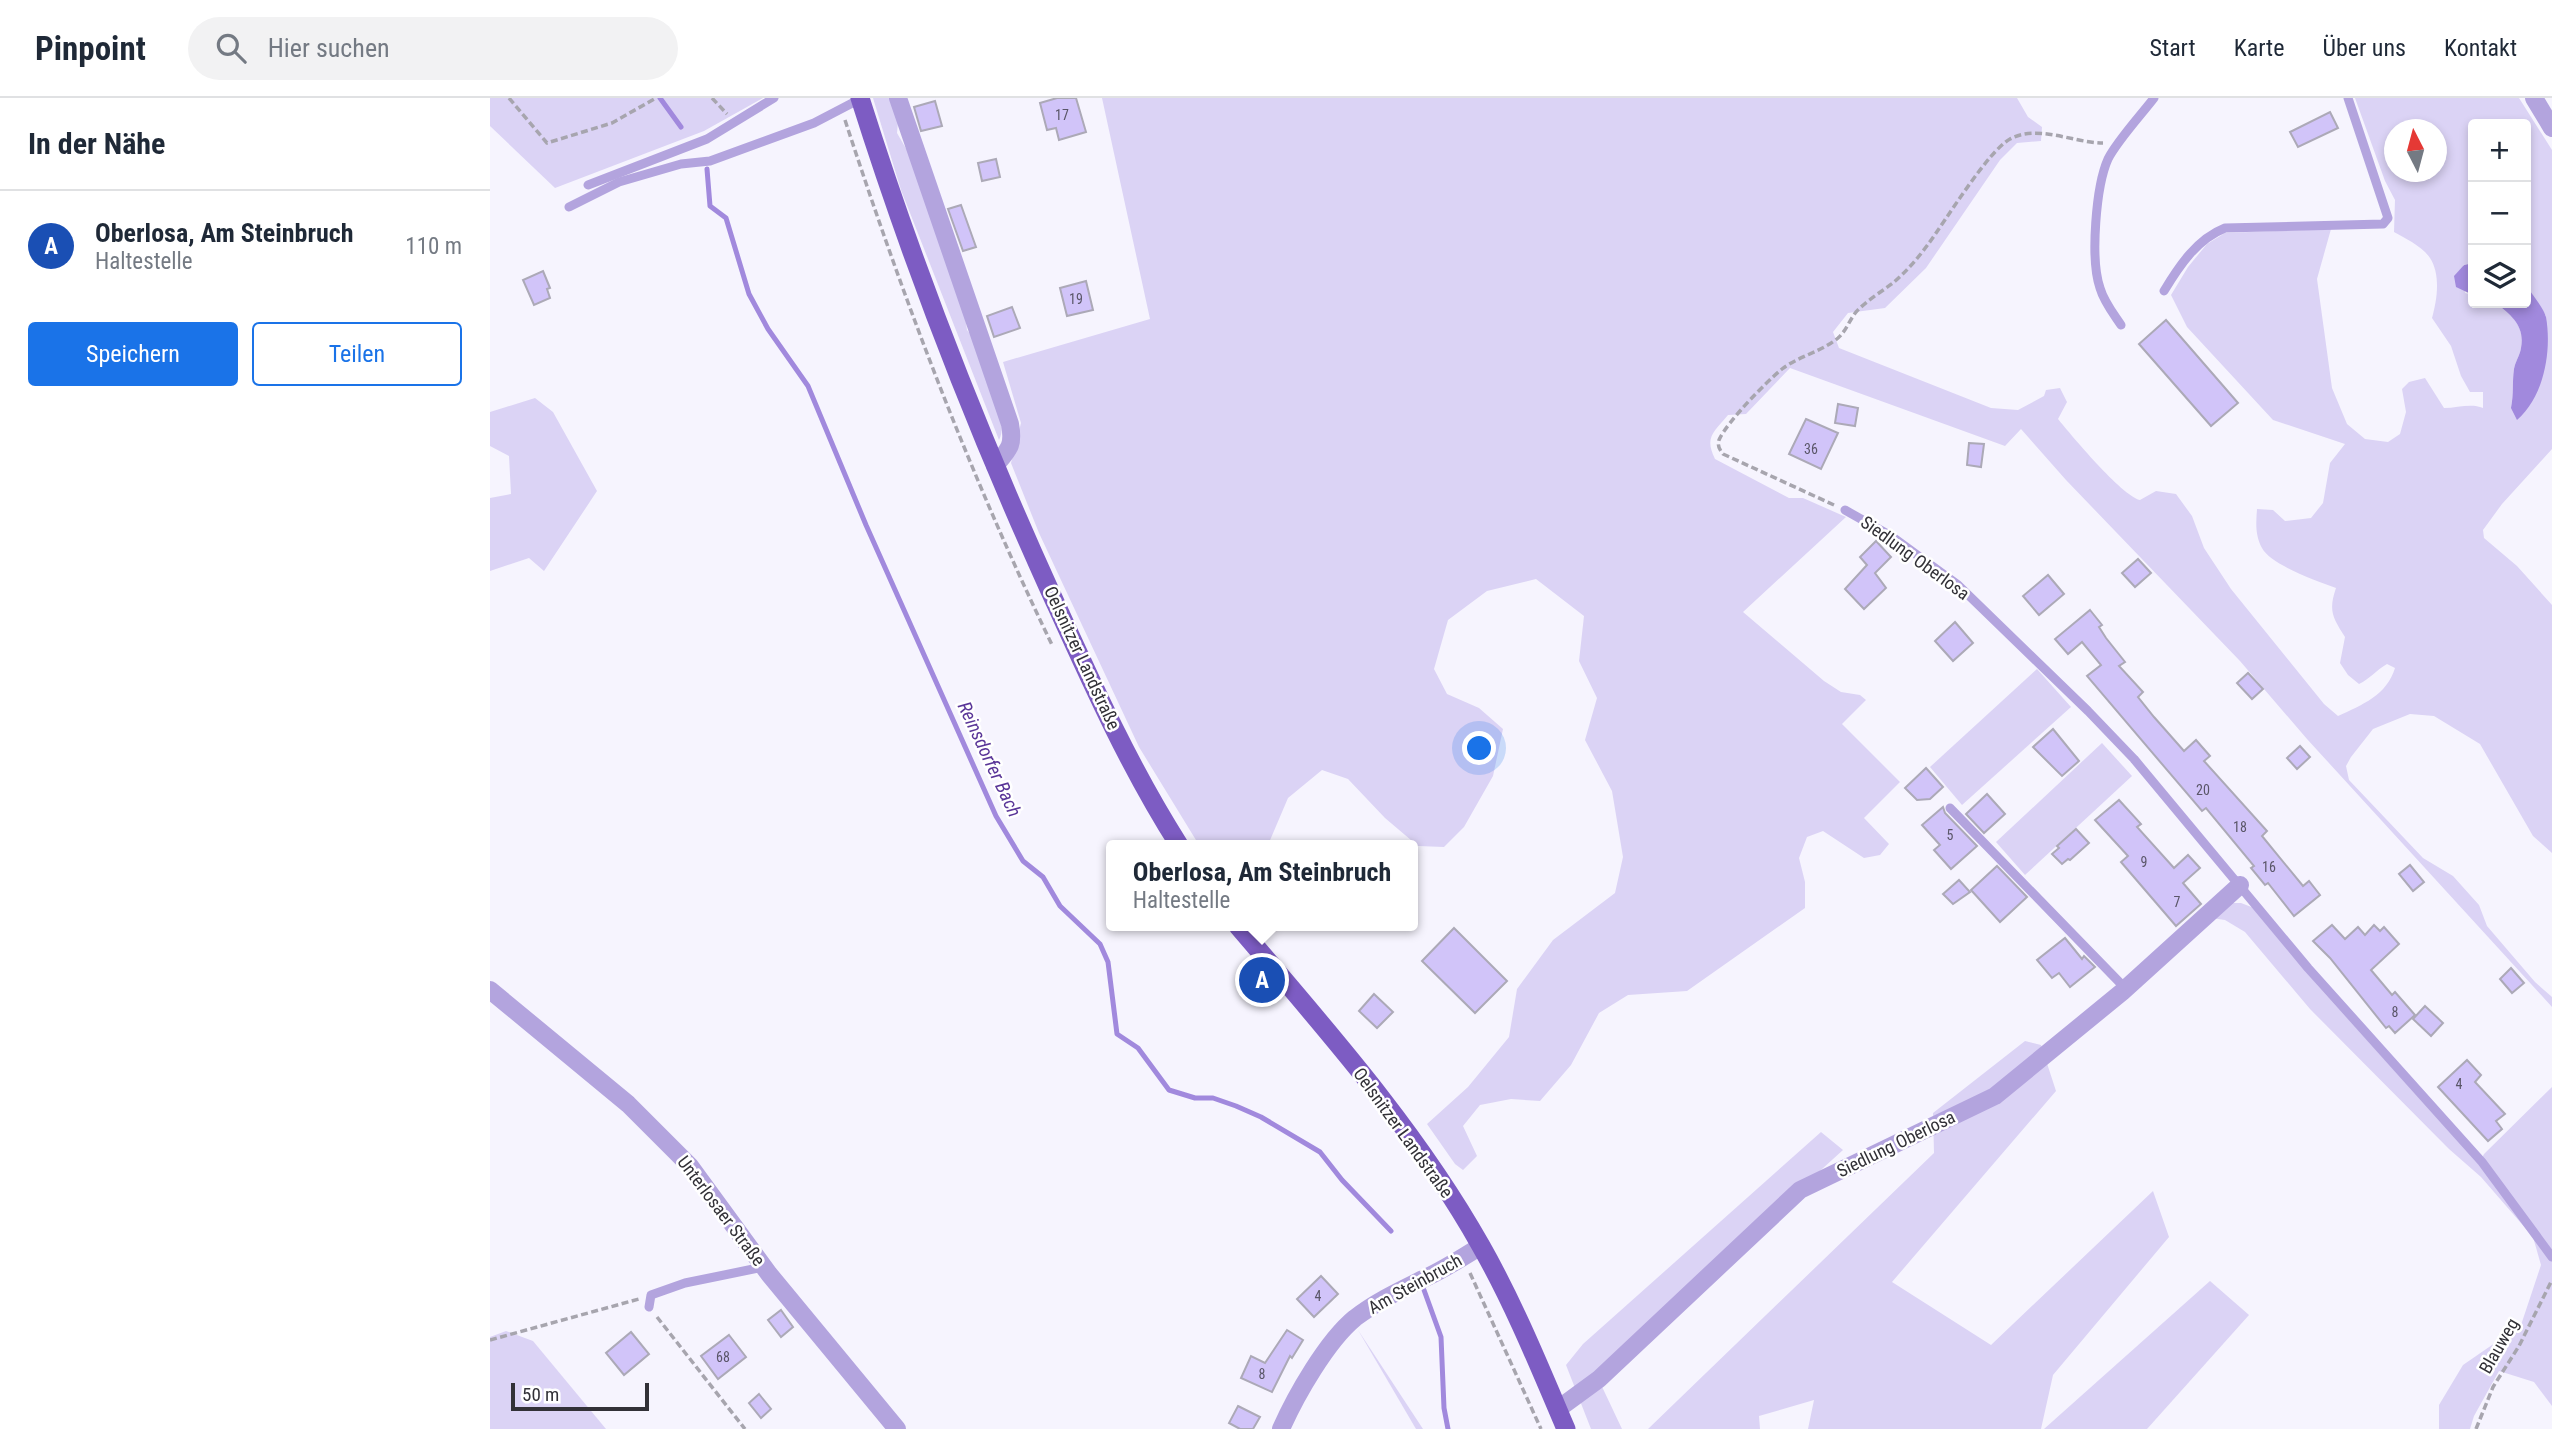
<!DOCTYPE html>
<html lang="de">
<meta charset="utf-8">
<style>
:root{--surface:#fff;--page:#f2f2f3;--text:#1f2937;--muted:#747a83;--line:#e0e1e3;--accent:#1a73e8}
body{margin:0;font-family:"Roboto Condensed",sans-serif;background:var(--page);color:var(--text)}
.controls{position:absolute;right:21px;top:21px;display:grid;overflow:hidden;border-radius:7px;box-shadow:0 4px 10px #0003}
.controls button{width:63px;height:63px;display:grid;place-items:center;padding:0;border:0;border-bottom:2px solid var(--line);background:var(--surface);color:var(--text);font:35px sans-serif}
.compass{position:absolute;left:1894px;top:21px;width:63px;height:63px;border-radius:50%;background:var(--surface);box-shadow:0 4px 10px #0003;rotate:354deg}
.scale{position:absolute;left:21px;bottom:18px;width:138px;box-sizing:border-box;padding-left:7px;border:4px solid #323137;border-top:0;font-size:19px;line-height:24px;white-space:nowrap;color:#323137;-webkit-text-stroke:5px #fff;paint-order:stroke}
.you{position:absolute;left:990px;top:651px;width:24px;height:24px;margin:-18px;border:5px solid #fff;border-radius:50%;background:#1a73e8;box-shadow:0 0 0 10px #1a73e833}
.badge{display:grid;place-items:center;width:46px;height:46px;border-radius:50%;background:var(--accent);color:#fff;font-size:23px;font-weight:700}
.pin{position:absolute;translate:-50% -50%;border:4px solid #fff;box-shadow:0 2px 7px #0006}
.popup{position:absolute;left:616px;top:742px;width:312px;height:91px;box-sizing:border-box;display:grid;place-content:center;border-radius:7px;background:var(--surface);filter:drop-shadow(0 2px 5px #0005);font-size:23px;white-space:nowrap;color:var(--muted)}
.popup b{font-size:26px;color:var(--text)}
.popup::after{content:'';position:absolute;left:50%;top:100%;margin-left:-14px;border:14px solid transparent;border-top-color:var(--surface)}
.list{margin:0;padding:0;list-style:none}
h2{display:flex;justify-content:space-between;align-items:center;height:91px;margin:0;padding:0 28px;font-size:30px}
h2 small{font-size:23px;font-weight:400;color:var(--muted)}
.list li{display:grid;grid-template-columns:46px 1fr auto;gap:21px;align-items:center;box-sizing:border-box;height:112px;padding:0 28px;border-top:2px solid var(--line)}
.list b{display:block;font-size:26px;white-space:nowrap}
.list p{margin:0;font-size:23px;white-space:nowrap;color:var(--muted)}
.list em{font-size:23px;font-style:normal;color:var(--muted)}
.actions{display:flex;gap:14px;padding:21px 28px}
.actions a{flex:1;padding:16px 0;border:2px solid var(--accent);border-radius:7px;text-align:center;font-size:24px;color:var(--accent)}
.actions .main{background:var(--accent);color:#fff}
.icon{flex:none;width:38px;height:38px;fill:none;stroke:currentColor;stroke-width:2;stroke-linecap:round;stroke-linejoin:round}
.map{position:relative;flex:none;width:2062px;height:1331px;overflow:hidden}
header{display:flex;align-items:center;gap:42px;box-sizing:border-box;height:98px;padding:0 35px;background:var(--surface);border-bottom:2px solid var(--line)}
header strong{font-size:33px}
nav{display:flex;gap:38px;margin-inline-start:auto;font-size:24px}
.search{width:490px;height:63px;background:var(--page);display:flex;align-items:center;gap:18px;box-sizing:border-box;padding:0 24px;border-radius:38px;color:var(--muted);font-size:26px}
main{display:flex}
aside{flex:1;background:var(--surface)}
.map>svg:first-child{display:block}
</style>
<header>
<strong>Pinpoint</strong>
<div class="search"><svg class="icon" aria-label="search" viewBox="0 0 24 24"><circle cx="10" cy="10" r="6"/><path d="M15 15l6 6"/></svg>Hier suchen</div>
<nav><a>Start</a><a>Karte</a><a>Über uns</a><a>Kontakt</a></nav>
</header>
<main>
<aside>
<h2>In der Nähe<small></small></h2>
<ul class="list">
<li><span class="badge" style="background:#1a4fb4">A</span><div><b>Oberlosa, Am Steinbruch</b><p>Haltestelle</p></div><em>110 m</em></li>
</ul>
<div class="actions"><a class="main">Speichern</a><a>Teilen</a></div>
</aside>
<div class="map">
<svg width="2062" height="1331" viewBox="0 0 2062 1331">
<rect width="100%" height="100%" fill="#f6f4fe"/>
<g fill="#dbd3f5" fill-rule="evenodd">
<path d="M 0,0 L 273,0 L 214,33 L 65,90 L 0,28 Z"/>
<path d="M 383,0 L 402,0 L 408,24 L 407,35 L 426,68 L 475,218 L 477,232 L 484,241 C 493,265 521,320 509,342 L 411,92 Z"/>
<path d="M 612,0 L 1527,0 L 1538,19 L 1552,29 L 1551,43 L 1527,45 L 1510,62 L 1436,170 L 1395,210 L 1358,215 L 1343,234 L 1349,250 L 1501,310 L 1528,312 L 1554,298 L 1556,292 L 1570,290 L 1577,304 L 1568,321 C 1582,338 1631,397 1650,402 L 1666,393 L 1686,396 L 1702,418 L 1714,450 L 1741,491 L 1834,606 L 1848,618 C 1872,607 1897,597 1905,570 L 1897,566 C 1886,572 1880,581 1869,586 L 1858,577 L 1850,565 L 1855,539 C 1843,520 1838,513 1846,490 C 1827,483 1781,467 1772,450 C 1765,437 1766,425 1767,411 L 1783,412 L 1795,423 L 1821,420 L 1833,405 L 1840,365 L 1855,346 L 1783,322 L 1697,229 L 1681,197 L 1698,169 L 1717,146 L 1735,135 L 1841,131 L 1827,181 L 1842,290 L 1857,326 L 1875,341 L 1898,344 L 1910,336 L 1916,314 L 1912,291 L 1919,284 L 1935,280 L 1954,310 C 1968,310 1981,305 1993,310 L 1993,294 L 1980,294 L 1971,278 L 1961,248 L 1942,220 C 1947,202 1951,177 1940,160 C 1933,149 1915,140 1904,134 L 1905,102 L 1895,83 L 1865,0 L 2029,0 L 2062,52 L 2062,351 L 2012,406 L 1993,432 L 1994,440 L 2027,468 L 2062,507 L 2062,755 L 2043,738 L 1990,646 L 1944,618 L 1920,616 L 1883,631 L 1861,659 L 1856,668 L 1859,682 L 1933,760 L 1963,778 L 1989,807 L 1997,828 L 2045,884 L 2062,899 L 2062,909 L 1817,641 L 1750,563 L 1576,382 L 1531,331 L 1515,348 L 1300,270 L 1256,316 L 1238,317 C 1224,334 1214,339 1225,361 L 1299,400 L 1313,400 L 1356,419 L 1253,514 L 1334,583 L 1351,594 L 1370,597 L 1376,602 L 1352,626 L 1410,684 L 1374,720 L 1399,746 L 1390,757 L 1374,760 L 1333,733 L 1317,739 L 1309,760 L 1315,784 L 1315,810 L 1197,893 L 1138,897 L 1109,915 L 1081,967 L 1050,1003 L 1021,1001 L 990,1007 L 973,1028 L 987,1058 L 973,1072 L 965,1066 L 937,1026 L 978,989 L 1019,939 L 1027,891 L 1063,842 L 1125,795 L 1133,759 L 1122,693 L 1095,642 L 1107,600 L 1089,563 L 1094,518 L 1046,481 L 997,493 L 958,522 L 944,571 L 957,596 L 989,610 L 1013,631 L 1003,678 L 974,729 L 954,749 L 928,748 L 895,720 L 858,681 L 832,672 L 798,700 L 778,747 L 709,747 L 649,649 L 549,435 L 521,365 L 531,325 L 513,264 L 660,221 ZM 1983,26 L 2036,26 L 2036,187 L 2056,218 L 2021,310 C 2024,295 2022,284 2024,271 C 2025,264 2030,257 2031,250 C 2035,227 2022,218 2006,205 L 1983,205 L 1983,197 L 1975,195 L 1973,167 L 1983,165 ZM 1904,32 L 1946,32 L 1946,74 L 1904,74 Z"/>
<path d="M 45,300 L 63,314 L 107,393 L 54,473 L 39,460 L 0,473 L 0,400 L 21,396 L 19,358 L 0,348 L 0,314 Z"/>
<path d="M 1547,571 L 1581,609 L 1472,707 L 1440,669 Z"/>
<path d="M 1612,645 L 1642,678 L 1535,777 L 1506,744 Z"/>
<path d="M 1742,805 L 1751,805 L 1764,810 L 1829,889 L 1989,1066 L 1994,1056 L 2062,989 L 2062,1308 L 2044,1284 L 2009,1273 L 1984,1318 L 1980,1331 L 1949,1331 L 1949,1307 L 1973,1267 L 2031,1227 L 2051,1167 L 2043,1139 L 1991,1079 L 1959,1051 L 1820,911 L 1755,834 L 1735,822 L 1721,820 Z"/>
<path d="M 1535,943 L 1551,947 L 1566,993 L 1402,1184 L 1501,1247 L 1663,1093 L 1679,1139 L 1563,1277 L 1551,1331 L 1318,1331 L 1324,1302 L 1269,1318 L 1270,1331 L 1158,1331 L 1444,1055 L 1443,1015 Z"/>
<path d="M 1331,1034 L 1353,1052 L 1106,1276 L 1132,1331 L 1101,1331 L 1076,1267 L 1093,1246 Z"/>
<path d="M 1720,1183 L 1759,1217 L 1657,1331 L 1554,1331 Z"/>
<path d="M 868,1232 L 933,1331 L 926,1331 Z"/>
<path d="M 16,1233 L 43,1243 L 116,1331 L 0,1331 L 0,1239 Z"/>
</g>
<g fill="#a189dd">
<path d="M 1983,165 L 1983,197 L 1966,189 L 1964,178 L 1974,167 Z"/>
<path d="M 2036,187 C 2042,197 2052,207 2056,219 C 2062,253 2054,299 2027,322 L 2021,310 C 2024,295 2022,285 2024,271 C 2025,264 2030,257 2031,250 C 2035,228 2022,218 2006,205 L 2036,205 Z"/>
</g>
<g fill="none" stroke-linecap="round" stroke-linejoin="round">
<g stroke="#a189dd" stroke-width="5">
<path d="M 170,0 L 191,29"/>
<path d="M 217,71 L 220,108 L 236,120 L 259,196 L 278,231 L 318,288 L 376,427 L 506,718 L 533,763 L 553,779 L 570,808 L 610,846 L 618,864 L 627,936 L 648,950 L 679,992 L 705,1000 L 723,1000 L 746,1008 L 771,1019 L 830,1054 L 852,1082 L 901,1133"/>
<path d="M 934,1192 L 951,1239 L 954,1310 L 958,1331"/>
</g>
</g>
<g fill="#d1c4f9" stroke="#aca9b7" stroke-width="2">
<path d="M 567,0 L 586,0 L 596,34 L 569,42 L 566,30 L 557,32 L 550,5 Z"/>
<path d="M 445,3 L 452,28 L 431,33 L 424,9 Z"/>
<path d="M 1840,14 L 1848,30 L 1808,49 L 1800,34 Z"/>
<path d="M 506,61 L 510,79 L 492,83 L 488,65 Z"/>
<path d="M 471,107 L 486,149 L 473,153 L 458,111 Z"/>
<path d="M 53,173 L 60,190 L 57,191 L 60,200 L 44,207 L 33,182 Z"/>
<path d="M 596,183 L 603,212 L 577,218 L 570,190 Z"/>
<path d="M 522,209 L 530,230 L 504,239 L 497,218 Z"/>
<path d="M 1676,222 L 1748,305 L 1721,328 L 1649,246 Z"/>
<path d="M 1348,306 L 1368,310 L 1365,328 L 1345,325 Z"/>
<path d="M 1316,321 L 1348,335 L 1331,371 L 1299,356 Z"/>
<path d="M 1479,345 L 1494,346 L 1491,369 L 1477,367 Z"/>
<path d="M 1386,443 L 1401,459 L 1385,475 L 1396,490 L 1374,511 L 1355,491 L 1377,467 L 1370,459 Z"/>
<path d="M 1648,461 L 1661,475 L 1645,489 L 1632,475 Z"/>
<path d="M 1558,477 L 1574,496 L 1549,517 L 1533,498 Z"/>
<path d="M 1600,512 L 1612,527 L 1609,529 L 1616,540 L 1635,564 L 1629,568 L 1653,594 L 1648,599 L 1664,619 L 1694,653 L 1706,642 L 1720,658 L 1714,663 L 1777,733 L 1772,738 L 1813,788 L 1819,783 L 1830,797 L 1804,818 L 1778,785 L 1775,787 L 1761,770 L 1764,768 L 1716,710 L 1712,713 L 1597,578 L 1611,567 L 1592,544 L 1578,556 L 1565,541 Z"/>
<path d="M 1465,524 L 1483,545 L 1463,563 L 1445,543 Z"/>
<path d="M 1758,575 L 1773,591 L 1762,601 L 1747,585 Z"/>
<path d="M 1563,631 L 1589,663 L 1572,678 L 1543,649 Z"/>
<path d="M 1810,648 L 1820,659 L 1807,671 L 1797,660 Z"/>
<path d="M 1436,670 L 1453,689 L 1440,701 L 1427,702 L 1415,690 Z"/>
<path d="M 1497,696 L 1515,716 L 1494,735 L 1476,716 Z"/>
<path d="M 1629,702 L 1651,726 L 1647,729 L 1684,770 L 1698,757 L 1710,770 L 1693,785 L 1711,806 L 1686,828 L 1631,764 L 1638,758 L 1605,722 Z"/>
<path d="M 1453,709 L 1455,715 L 1487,748 L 1461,771 L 1444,752 L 1450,747 L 1432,727 Z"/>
<path d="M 1586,731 L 1599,745 L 1580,762 L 1578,761 L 1572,766 L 1562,756 L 1569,750 L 1567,748 Z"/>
<path d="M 1920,767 L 1934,784 L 1923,793 L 1909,776 Z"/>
<path d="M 1507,768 L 1537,799 L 1510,824 L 1481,792 Z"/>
<path d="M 1469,782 L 1480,794 L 1463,806 L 1453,796 Z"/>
<path d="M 1842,827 L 1855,841 L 1868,829 L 1875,837 L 1884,827 L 1890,833 L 1894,829 L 1909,846 L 1881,872 L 1902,897 L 1905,894 L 1925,917 L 1905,935 L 1899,928 L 1896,930 L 1840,860 L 1823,843 Z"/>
<path d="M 964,830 L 1017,883 L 985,915 L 932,863 Z"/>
<path d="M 1575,840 L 1592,861 L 1594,858 L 1605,869 L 1580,889 L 1569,875 L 1562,880 L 1547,862 Z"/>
<path d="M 2021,870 L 2034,885 L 2022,895 L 2010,881 Z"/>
<path d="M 884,896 L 903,914 L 887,930 L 869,913 Z"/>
<path d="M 1935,908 L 1953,925 L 1941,938 L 1923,921 Z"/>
<path d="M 1977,962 L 1991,977 L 1985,984 L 2015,1016 L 2006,1023 L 2012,1031 L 1998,1043 L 1948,989 Z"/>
<path d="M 831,1178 L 848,1196 L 824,1219 L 807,1201 Z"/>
<path d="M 291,1212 L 303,1229 L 291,1239 L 278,1222 Z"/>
<path d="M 797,1232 L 813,1242 L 802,1260 L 800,1258 L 782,1294 L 751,1280 L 761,1258 L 775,1265 Z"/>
<path d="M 141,1234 L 159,1256 L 134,1277 L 116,1255 Z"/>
<path d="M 239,1237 L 256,1259 L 228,1281 L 211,1258 Z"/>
<path d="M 269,1296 L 281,1311 L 271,1320 L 259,1305 Z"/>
<path d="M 748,1308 L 770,1319 L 763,1331 L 750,1331 L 739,1325 Z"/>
</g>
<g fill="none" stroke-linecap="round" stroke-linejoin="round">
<g stroke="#a7a5ae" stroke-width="3.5" stroke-dasharray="7 3.5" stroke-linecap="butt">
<path d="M 19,0 L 57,45 L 122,25 L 166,0"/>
<path d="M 222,0 L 237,16"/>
<path d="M 355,22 C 414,203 480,377 563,549"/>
<path d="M 1344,407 L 1233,356 C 1230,352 1227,348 1229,342 C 1236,325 1277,283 1292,271 C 1309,258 1331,254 1348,240 C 1356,233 1359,223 1366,214 C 1376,203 1391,194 1403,185 C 1416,174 1429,159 1439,145 C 1456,122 1498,53 1520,41 C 1548,26 1584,45 1613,45"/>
<path d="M 980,1175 L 1051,1331"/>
<path d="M 167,1219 L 255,1331"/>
<path d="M 0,1242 L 149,1201"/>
<path d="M 1986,1331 L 2003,1289 L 2029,1248 L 2062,1182"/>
</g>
<g stroke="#b3a4de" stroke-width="9">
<path d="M 98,87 L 217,41 L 284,0"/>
<path d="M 79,109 L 129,84 L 191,66 L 220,63 L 324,25 L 370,1"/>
<path d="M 1674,193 C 1689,168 1707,141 1735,130 L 1893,126 L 1898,120 L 1858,0"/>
<path d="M 1631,227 C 1623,215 1614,204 1610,190 C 1600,161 1606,88 1618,61 C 1627,43 1651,17 1664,0"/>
<path d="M 1355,412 L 1401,438 L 1468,487 L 1598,613 L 1644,661 L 1818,870 L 1992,1064 L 2062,1159"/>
<path d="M 1460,710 L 1636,891"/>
<path d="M 159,1209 L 161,1197 L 195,1185 L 273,1169"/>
</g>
<g stroke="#b3a4de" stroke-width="18">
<path d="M 408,0 L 520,326 C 524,348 519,351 505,368"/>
<path d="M 2044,0 L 2062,30"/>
<path d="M 0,892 L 138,1006 L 200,1068 L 279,1176 L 407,1331"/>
<path d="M 1068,1311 L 1109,1281 L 1310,1092 L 1505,998 L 1632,894 L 1750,787"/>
<path d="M 791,1331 C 806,1297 837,1243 865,1220 C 887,1203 911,1192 935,1180 C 955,1171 973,1159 991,1148"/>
</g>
<g stroke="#7d5cc3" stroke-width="19">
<path d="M 370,0 C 423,168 487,332 560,493 C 599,579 638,667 689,747"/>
<path d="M 748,828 C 834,929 926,1032 991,1148 C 1024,1206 1050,1270 1076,1331"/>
</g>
</g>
<g text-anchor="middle" stroke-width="5" stroke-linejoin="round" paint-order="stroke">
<g font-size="14" fill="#5a5668">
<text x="572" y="22">17</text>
<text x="586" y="206">19</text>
<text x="1321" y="356">36</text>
<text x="1713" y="697">20</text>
<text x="1750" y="734">18</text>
<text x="1460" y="742">5</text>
<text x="1654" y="769">9</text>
<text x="1779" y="774">16</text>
<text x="1687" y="809">7</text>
<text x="1905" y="919">8</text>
<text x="1969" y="991">4</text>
<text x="828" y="1203">4</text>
<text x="233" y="1264">68</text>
<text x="772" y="1281">8</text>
</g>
<g font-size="18" fill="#323137" stroke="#fff">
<text transform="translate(1425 460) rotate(36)" y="6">Siedlung Oberlosa</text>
<text transform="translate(592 560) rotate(65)" y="6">Oelsnitzer Landstraße</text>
<text transform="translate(913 1035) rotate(54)" y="6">Oelsnitzer Landstraße</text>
<text transform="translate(1406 1046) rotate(-26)" y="6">Siedlung Oberlosa</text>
<text transform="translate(231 1113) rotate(53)" y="6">Unterlosaer Straße</text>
<text transform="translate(925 1186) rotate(-29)" y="6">Am Steinbruch</text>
<text transform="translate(2009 1248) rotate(-60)" y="6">Blauweg</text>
</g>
<g font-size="19" font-style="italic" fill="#5a3698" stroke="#fff">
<text transform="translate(500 661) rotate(65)" y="7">Reinsdorfer Bach</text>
</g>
</g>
</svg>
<div class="controls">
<button>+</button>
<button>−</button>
<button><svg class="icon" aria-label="layers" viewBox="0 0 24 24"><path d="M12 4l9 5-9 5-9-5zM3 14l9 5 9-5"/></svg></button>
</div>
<svg class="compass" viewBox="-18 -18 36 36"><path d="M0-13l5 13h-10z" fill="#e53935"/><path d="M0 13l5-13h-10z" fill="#747a83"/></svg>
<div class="scale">50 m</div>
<div class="you"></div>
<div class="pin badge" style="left:772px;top:882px;background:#1a4fb4">A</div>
<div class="popup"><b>Oberlosa, Am Steinbruch</b>Haltestelle</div>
</div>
</main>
